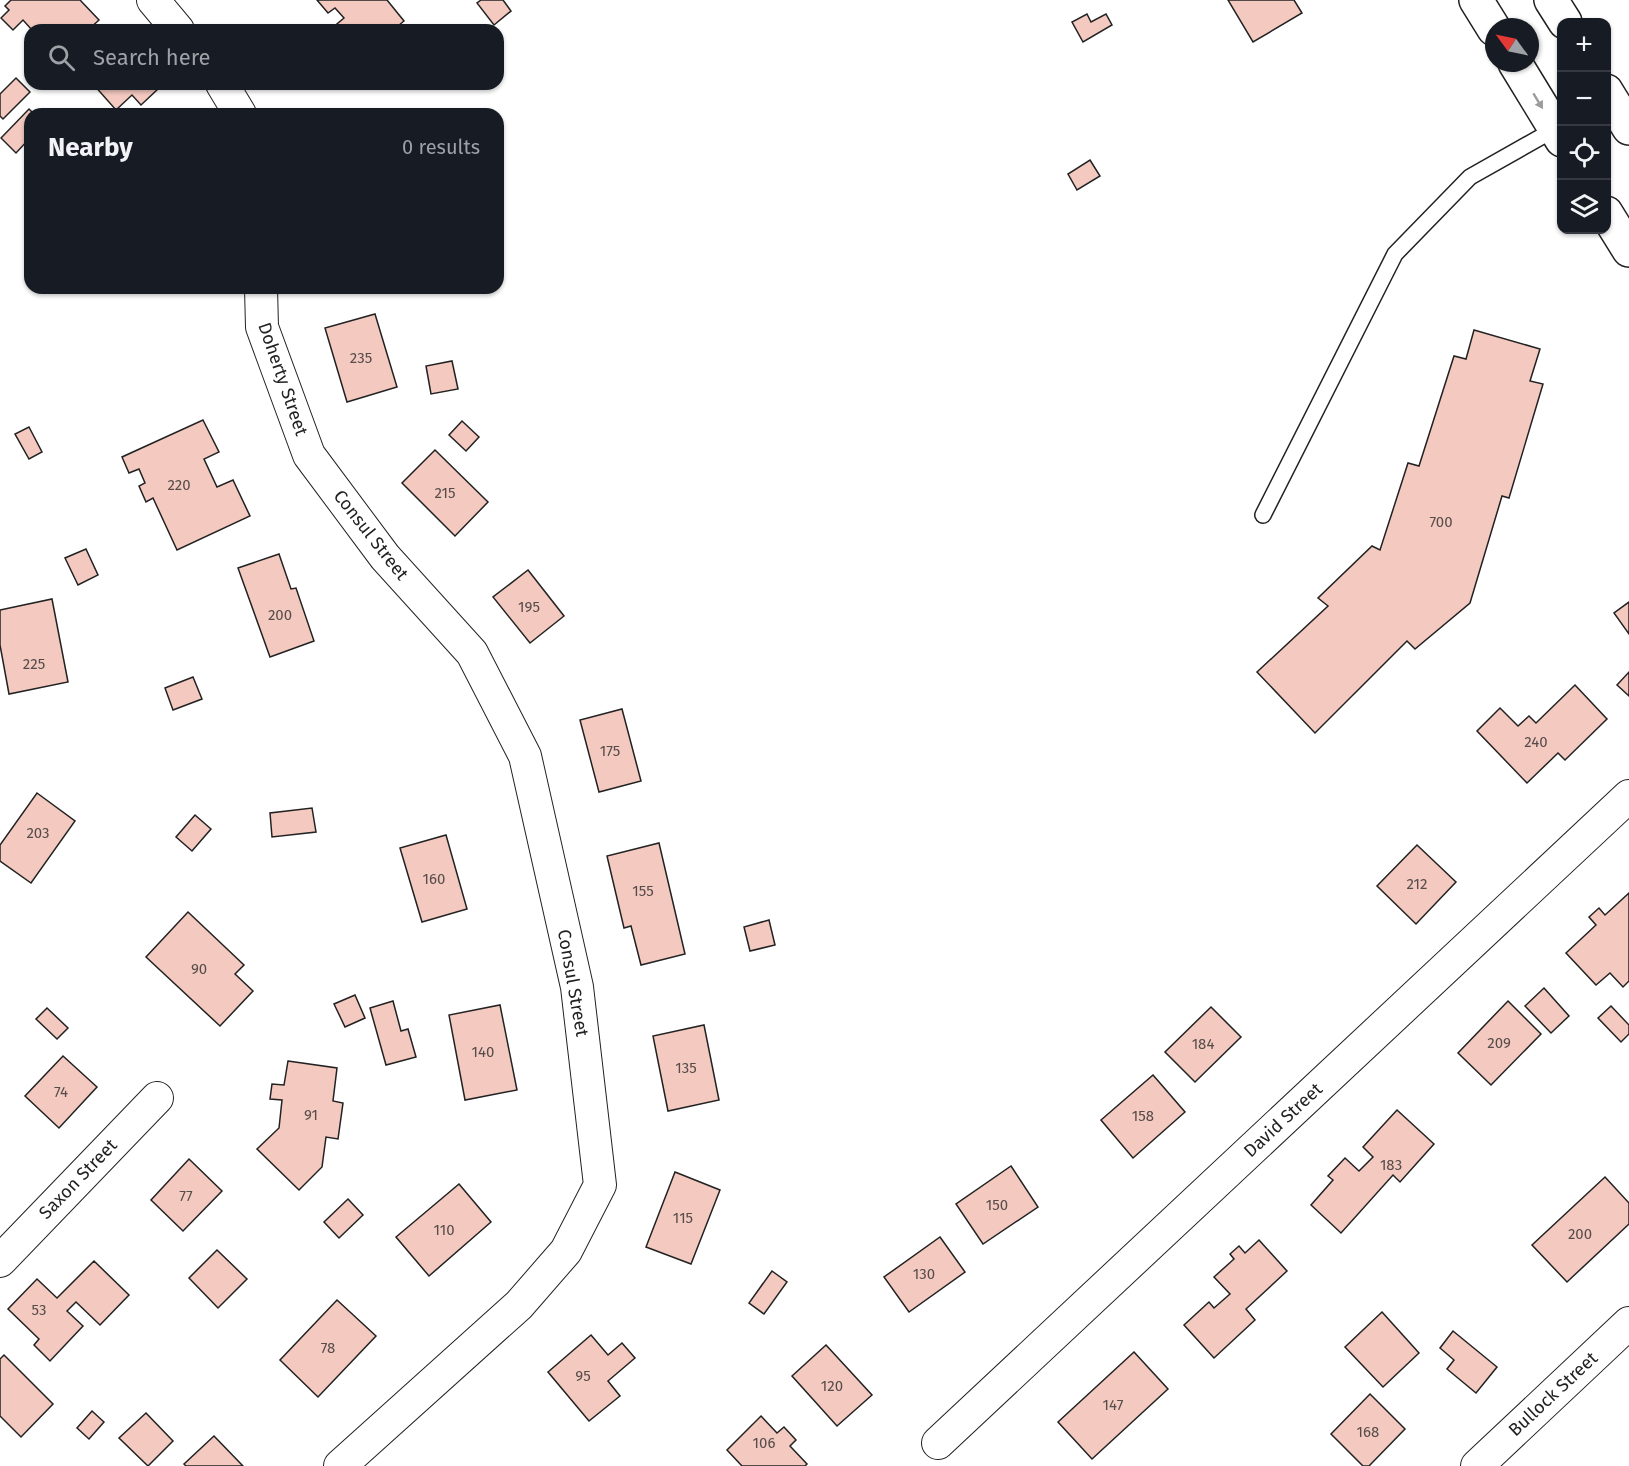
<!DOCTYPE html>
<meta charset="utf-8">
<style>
:root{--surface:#171b24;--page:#20242c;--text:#f1f3f6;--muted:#9ea1a6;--line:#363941}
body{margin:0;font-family:"Fira Sans",sans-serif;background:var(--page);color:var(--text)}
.controls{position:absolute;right:18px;top:18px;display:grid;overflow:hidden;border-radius:12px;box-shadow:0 2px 4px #0004}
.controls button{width:54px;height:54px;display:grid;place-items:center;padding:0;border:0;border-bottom:2px solid var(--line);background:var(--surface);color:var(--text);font:30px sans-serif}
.compass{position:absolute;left:1485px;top:18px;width:54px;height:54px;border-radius:50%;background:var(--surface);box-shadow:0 2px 4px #0004;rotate:303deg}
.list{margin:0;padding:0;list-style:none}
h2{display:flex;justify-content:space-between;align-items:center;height:78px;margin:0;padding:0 24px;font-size:26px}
h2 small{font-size:20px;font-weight:400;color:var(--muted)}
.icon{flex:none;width:33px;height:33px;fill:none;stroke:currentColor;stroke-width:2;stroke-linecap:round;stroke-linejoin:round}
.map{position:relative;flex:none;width:1629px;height:1466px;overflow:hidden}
.search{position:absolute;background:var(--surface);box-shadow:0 2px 4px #0004;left:24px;top:24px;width:480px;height:66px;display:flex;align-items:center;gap:15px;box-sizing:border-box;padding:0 21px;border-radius:18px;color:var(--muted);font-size:22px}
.panel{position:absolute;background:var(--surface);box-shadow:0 2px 4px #0004;left:24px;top:108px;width:480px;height:186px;border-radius:18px}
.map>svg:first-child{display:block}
</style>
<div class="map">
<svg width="1629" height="1466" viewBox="0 0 1629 1466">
<rect width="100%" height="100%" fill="#fff"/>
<g fill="#f3c9c0" stroke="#222" stroke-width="1.5">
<path d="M 11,0 L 80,0 L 99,20 L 88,30 L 72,30 L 69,27 L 65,30 L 32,30 L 23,20 L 13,30 L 1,18 L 9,10 L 5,6 Z"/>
<path d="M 317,0 L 387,0 L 404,21 L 393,30 L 341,30 L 337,24 L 344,18 L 335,8 L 328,13 Z"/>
<path d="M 481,0 L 503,0 L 511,11 L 494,25 L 477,3 Z"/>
<path d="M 1228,0 L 1294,0 L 1302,13 L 1253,42 Z"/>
<path d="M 1087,14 L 1091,22 L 1106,14 L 1112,25 L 1083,42 L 1072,22 Z"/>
<path d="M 16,78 L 30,92 L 3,119 L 0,116 L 0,94 Z"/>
<path d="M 93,84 L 153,84 L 158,89 L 141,105 L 132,95 L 116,110 Z"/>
<path d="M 29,109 L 34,114 L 30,114 L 30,138 L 16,153 L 1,138 Z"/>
<path d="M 1090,160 L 1100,176 L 1077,190 L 1068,174 Z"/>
<path d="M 375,314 L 397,387 L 347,402 L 325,328 Z"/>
<path d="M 1474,330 L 1540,349 L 1530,381 L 1543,384 L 1509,498 L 1502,496 L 1470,603 L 1415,649 L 1407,641 L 1315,733 L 1257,672 L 1328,606 L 1318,598 L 1372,546 L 1380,550 L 1408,463 L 1419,466 L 1454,356 L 1466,359 Z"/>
<path d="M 452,361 L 458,389 L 431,394 L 426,366 Z"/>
<path d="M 203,420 L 219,452 L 204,459 L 217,487 L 233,480 L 250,516 L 177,550 L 153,498 L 146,502 L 139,486 L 145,483 L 139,469 L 129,473 L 122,457 Z"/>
<path d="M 462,421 L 479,437 L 466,451 L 449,435 Z"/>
<path d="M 29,427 L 42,452 L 29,459 L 15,434 Z"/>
<path d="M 435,450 L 488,502 L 455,536 L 402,483 Z"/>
<path d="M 86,549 L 98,575 L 78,585 L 65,558 Z"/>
<path d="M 279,554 L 291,589 L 296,588 L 314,641 L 270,657 L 238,568 Z"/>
<path d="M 528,570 L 564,616 L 530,643 L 493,597 Z"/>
<path d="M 52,599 L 68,682 L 9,694 L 0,645 L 0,610 Z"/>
<path d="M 1629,602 L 1629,634 L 1614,613 Z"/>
<path d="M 1629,672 L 1629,696 L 1617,685 Z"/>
<path d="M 193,677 L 202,699 L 173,710 L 165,688 Z"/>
<path d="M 1575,685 L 1607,719 L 1565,760 L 1558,753 L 1527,783 L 1477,731 L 1500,708 L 1518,726 L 1529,716 L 1536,723 Z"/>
<path d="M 622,709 L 641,781 L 599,792 L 580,720 Z"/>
<path d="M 37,793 L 75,821 L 31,883 L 0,861 L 0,845 Z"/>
<path d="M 312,808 L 316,832 L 272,837 L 270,813 Z"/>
<path d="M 195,815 L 211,829 L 192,851 L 176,837 Z"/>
<path d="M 446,835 L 467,909 L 422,922 L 400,848 Z"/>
<path d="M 659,843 L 685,954 L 641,965 L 631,926 L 624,928 L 607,856 Z"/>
<path d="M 1417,845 L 1456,882 L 1416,924 L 1377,886 Z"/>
<path d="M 1629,893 L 1629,981 L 1623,987 L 1610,973 L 1596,985 L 1566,953 L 1596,925 L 1589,917 L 1599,908 L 1605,915 Z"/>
<path d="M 188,912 L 244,965 L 235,974 L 253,991 L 220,1026 L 146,957 Z"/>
<path d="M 769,920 L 775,945 L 750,951 L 744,927 Z"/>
<path d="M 1544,988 L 1569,1016 L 1551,1033 L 1525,1006 Z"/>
<path d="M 355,995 L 365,1018 L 345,1027 L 334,1004 Z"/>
<path d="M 393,1001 L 401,1031 L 408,1029 L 416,1057 L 386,1065 L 370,1008 Z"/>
<path d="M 1508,1001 L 1541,1034 L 1491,1085 L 1458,1053 Z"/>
<path d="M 500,1005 L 517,1090 L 465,1100 L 449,1015 Z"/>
<path d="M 1611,1006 L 1629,1025 L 1629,1034 L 1621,1042 L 1598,1018 Z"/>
<path d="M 1211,1007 L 1241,1037 L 1195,1082 L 1165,1052 Z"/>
<path d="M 47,1008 L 68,1028 L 57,1039 L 36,1019 Z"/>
<path d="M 704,1025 L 719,1100 L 668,1111 L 653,1036 Z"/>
<path d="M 63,1056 L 97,1087 L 59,1128 L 25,1096 Z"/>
<path d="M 288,1061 L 337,1068 L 333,1101 L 343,1103 L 338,1139 L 326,1137 L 322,1167 L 299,1190 L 257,1149 L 279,1128 L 282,1100 L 270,1099 L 272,1084 L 284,1085 Z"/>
<path d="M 1153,1075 L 1185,1112 L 1133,1158 L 1101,1120 Z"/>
<path d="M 1397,1110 L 1434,1144 L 1400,1182 L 1393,1175 L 1341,1233 L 1311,1205 L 1333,1180 L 1328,1176 L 1345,1158 L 1359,1171 L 1373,1157 L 1363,1147 Z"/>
<path d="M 189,1159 L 222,1191 L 183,1231 L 151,1200 Z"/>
<path d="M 1011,1166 L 1038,1207 L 983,1244 L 956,1204 Z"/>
<path d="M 675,1172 L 720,1190 L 691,1264 L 646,1247 Z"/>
<path d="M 1605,1177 L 1629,1203 L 1629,1224 L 1567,1282 L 1532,1245 Z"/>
<path d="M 459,1184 L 491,1222 L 429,1276 L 396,1237 Z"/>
<path d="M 348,1199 L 363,1215 L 339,1238 L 324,1222 Z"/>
<path d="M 940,1237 L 965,1272 L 909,1312 L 884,1277 Z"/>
<path d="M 1259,1240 L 1287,1271 L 1246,1309 L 1255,1320 L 1214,1358 L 1184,1325 L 1209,1302 L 1214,1308 L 1230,1294 L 1214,1277 L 1234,1259 L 1230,1254 L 1239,1246 L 1245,1253 Z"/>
<path d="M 217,1250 L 247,1279 L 218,1308 L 189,1278 Z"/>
<path d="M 94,1261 L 129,1295 L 100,1325 L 76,1302 L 67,1311 L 83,1326 L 50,1361 L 34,1345 L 39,1339 L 8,1309 L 37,1279 L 57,1298 Z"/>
<path d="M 772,1271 L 787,1282 L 764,1314 L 749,1303 Z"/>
<path d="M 337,1300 L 376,1336 L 318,1397 L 280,1360 Z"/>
<path d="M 1382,1312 L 1419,1353 L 1383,1387 L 1345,1347 Z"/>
<path d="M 1453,1331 L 1497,1367 L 1476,1393 L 1447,1369 L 1454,1360 L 1440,1348 Z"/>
<path d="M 591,1335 L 608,1355 L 622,1343 L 635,1358 L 608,1381 L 620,1396 L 589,1421 L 548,1372 Z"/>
<path d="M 826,1345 L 872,1395 L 837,1426 L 792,1376 Z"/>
<path d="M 1134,1352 L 1168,1389 L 1092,1459 L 1058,1422 Z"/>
<path d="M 4,1355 L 53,1404 L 21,1437 L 0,1416 L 0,1359 Z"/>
<path d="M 1370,1394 L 1405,1429 L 1369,1466 L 1363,1466 L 1331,1434 Z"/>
<path d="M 92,1411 L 104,1422 L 89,1439 L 77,1428 Z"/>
<path d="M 146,1413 L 173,1441 L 148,1466 L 119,1438 Z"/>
<path d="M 761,1416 L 777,1433 L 784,1427 L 796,1440 L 790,1446 L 807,1464 L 805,1466 L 742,1466 L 727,1450 Z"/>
<path d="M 214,1436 L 243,1466 L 186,1466 L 184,1464 Z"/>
</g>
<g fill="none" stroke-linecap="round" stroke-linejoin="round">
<defs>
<path id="lane" d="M 1263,515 L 1395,254 L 1470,177 L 1555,129"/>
<g id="street">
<path d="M 153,0 L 178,30"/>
<path d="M 222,84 L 240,114"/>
<path d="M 261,288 L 262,327 L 309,455 L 385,557 L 472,653 L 525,756 L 577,987 L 600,1185 L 566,1251 L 519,1305 L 340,1466"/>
<path d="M 0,1261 L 157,1098"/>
<path d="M 938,1443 L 1629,796"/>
<path d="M 1477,1466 L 1629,1323"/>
</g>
<g id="primary">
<path d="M 1476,0 L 1494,29"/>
<path d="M 1551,0 L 1565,22"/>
<path d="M 1515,63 L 1562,140"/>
<path d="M 1606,91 L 1629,128"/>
<path d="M 1606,213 L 1629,250"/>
</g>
</defs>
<use href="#lane" stroke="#222" stroke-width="18"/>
<use href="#street" stroke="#222" stroke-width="34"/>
<use href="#primary" stroke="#222" stroke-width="36"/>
<use href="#lane" stroke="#fff" stroke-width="15"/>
<use href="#street" stroke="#fff" stroke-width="32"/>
<use href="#primary" stroke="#fff" stroke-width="33"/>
</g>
<defs><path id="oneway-solid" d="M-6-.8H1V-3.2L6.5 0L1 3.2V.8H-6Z" transform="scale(1.5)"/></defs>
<use fill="#9c9c9c" href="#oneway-solid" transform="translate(1538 101) rotate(59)"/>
<g text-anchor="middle" stroke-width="4.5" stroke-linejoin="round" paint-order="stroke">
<g font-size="15" fill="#564c4a">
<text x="361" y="363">235</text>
<text x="179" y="490">220</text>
<text x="445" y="498">215</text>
<text x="1441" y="527">700</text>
<text x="529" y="612">195</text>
<text x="280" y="620">200</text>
<text x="34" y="669">225</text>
<text x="1536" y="747">240</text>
<text x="610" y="756">175</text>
<text x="38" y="838">203</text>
<text x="434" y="884">160</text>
<text x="1417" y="889">212</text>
<text x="643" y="896">155</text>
<text x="199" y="974">90</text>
<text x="1499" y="1048">209</text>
<text x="1203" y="1049">184</text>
<text x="483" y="1057">140</text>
<text x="686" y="1073">135</text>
<text x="61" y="1097">74</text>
<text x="311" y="1120">91</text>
<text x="1143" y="1121">158</text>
<text x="1391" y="1170">183</text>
<text x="186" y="1201">77</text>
<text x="997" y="1210">150</text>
<text x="683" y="1223">115</text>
<text x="444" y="1235">110</text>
<text x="1580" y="1239">200</text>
<text x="924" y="1279">130</text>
<text x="39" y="1315">53</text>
<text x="328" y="1353">78</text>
<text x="583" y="1381">95</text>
<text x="832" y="1391">120</text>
<text x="1113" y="1410">147</text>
<text x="1368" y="1437">168</text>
<text x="764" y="1448">106</text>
</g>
<g font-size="18" fill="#222" stroke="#fff">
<text transform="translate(283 379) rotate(71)" y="6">Doherty Street</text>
<text transform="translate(371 535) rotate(52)" y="6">Consul Street</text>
<text transform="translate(573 983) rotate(80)" y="6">Consul Street</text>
<text transform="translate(1283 1120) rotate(-43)" y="6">David Street</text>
<text transform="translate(78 1179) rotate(-46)" y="6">Saxon Street</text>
<text transform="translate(1553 1394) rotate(-43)" y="6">Bullock Street</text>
</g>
</g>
</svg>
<div class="controls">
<button>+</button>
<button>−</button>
<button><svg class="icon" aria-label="locate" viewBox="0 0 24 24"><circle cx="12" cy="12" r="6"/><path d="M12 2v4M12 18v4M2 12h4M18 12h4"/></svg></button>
<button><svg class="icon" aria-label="layers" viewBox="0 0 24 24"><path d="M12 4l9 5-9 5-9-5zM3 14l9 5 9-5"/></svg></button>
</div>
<svg class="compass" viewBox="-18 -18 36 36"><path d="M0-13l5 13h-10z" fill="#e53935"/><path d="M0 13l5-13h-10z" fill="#9ea1a6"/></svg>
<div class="search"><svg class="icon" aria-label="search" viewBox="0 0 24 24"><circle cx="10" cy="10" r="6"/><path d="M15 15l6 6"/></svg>Search here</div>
<section class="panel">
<h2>Nearby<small>0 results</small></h2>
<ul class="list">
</ul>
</section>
</div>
